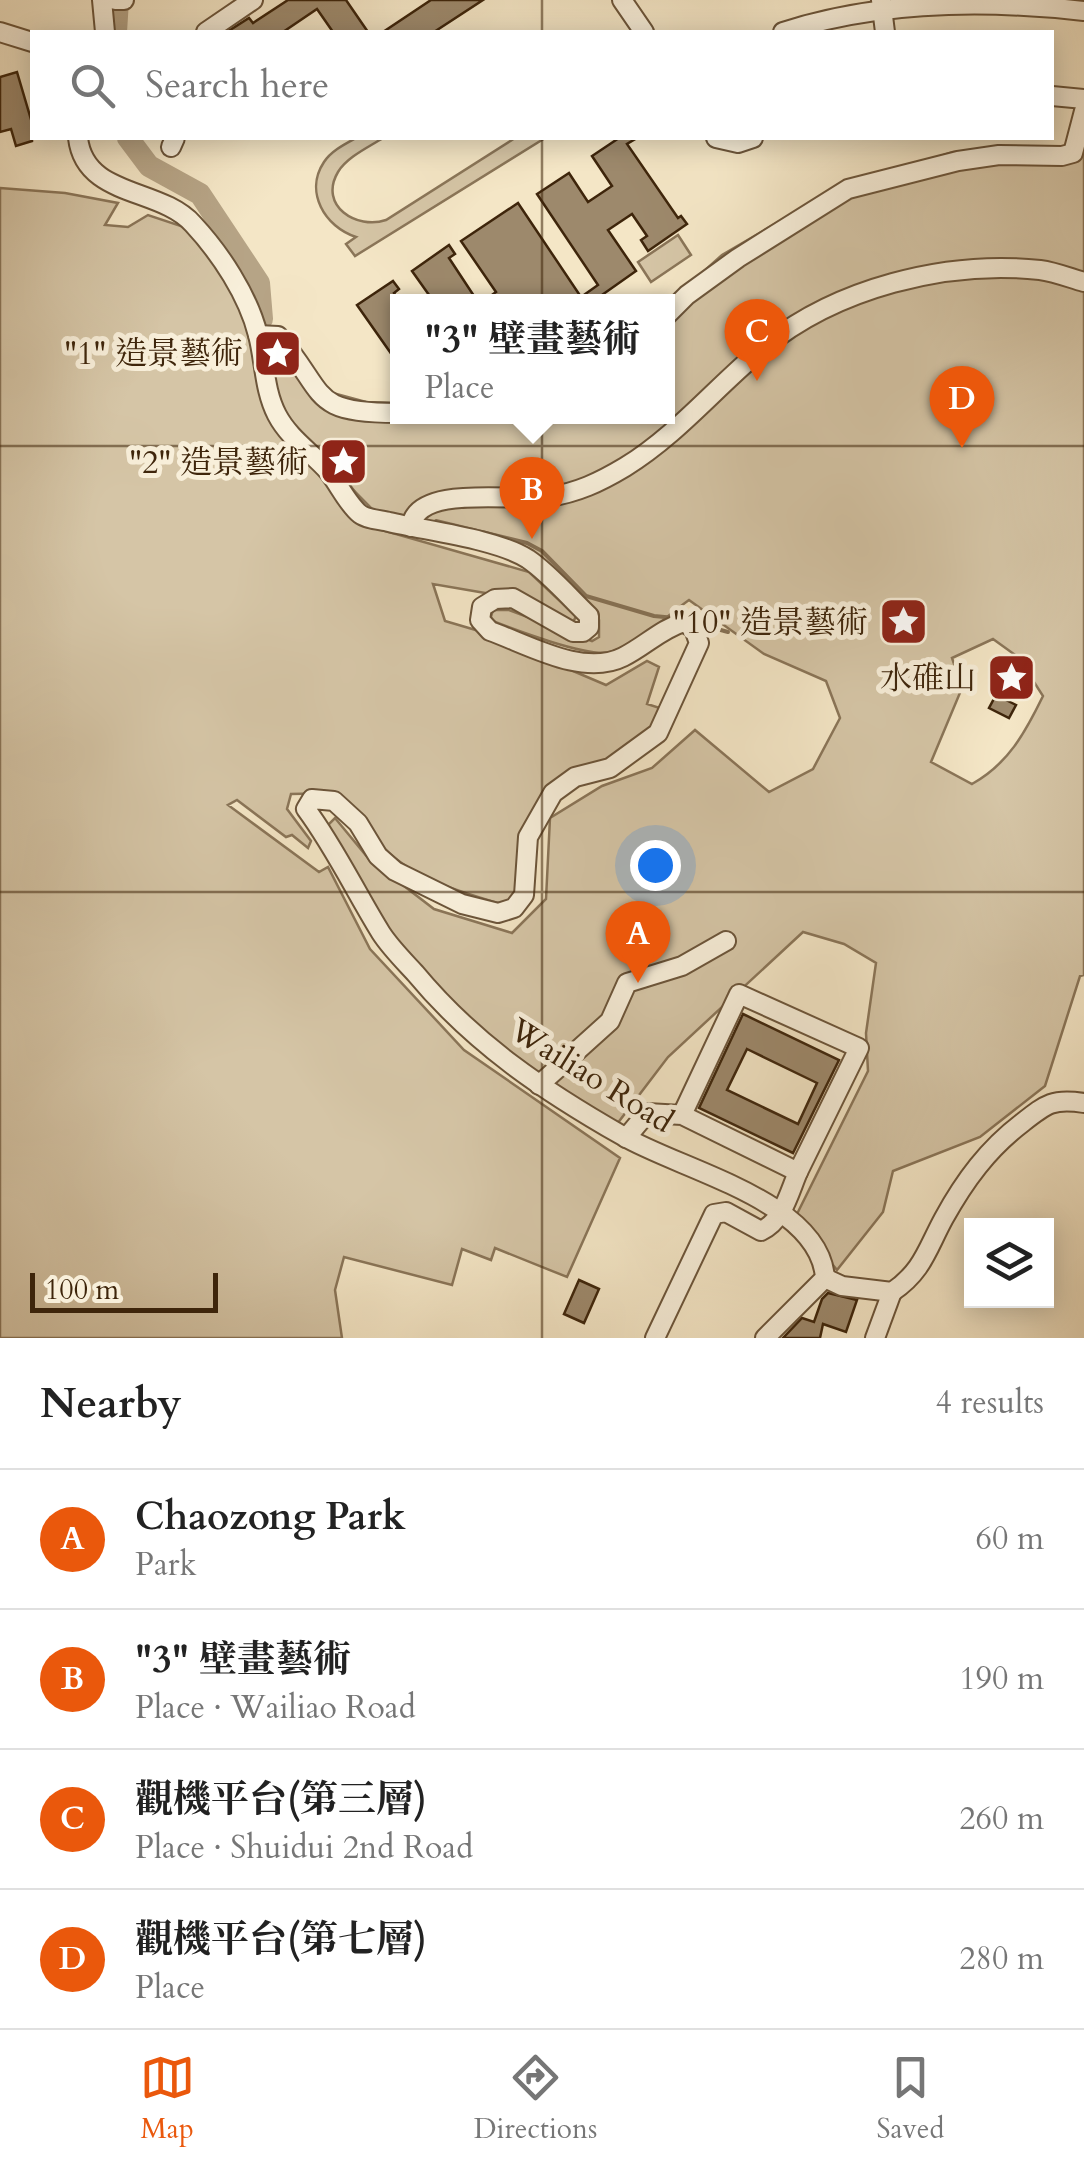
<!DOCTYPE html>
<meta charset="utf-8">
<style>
:root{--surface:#fff;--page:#f6f6f6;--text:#222;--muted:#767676;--line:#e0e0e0;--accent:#ea580c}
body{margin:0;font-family:Cardo,"Noto Serif TC",serif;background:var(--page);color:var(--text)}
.controls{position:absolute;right:30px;bottom:30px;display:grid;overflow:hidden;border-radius:0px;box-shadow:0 5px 25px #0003}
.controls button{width:90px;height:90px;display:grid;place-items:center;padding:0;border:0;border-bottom:2px solid var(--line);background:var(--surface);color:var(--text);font:50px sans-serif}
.scale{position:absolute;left:30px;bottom:25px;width:188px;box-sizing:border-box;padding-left:10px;border:5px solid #3e250b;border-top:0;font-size:28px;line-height:35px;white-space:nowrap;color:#3e250b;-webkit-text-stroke:8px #f8efda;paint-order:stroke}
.you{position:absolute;left:655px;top:865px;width:35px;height:35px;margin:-25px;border:8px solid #fff;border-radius:50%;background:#1a73e8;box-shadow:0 0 0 15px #1a73e833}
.badge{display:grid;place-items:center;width:65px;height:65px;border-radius:50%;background:var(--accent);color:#fff;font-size:32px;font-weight:700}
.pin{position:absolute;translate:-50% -82px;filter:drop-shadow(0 2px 5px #0008)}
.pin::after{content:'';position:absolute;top:52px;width:35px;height:30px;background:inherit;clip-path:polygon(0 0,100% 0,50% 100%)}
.popup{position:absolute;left:390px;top:294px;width:285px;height:130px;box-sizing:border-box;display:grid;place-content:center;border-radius:0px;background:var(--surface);filter:drop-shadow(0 2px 8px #0005);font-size:32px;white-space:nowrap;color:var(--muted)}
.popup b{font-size:38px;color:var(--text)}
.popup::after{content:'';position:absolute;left:50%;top:100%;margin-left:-20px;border:20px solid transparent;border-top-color:var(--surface)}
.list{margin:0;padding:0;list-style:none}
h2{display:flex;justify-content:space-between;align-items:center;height:130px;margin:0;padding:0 40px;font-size:42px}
h2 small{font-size:32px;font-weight:400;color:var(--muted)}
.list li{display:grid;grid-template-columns:65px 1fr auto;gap:30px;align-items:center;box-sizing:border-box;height:140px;padding:0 40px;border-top:2px solid var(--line)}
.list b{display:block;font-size:38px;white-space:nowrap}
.list p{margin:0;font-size:32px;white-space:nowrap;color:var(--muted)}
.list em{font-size:32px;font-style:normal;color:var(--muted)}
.icon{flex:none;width:55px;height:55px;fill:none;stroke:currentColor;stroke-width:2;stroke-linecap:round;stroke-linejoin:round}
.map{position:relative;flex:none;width:1084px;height:1338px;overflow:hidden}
.search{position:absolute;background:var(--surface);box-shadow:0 5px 25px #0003;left:30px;right:30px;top:30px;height:110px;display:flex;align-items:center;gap:25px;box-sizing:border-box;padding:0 35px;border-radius:0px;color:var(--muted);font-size:38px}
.sheet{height:690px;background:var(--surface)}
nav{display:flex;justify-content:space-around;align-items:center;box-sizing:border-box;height:140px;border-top:2px solid var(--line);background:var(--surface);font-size:28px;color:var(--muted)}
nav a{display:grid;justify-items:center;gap:5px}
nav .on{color:var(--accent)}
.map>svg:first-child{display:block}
</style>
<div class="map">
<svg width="1084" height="1338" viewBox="0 0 1084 1338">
<rect width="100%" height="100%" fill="#f4e6c6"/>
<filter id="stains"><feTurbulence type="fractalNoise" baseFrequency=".002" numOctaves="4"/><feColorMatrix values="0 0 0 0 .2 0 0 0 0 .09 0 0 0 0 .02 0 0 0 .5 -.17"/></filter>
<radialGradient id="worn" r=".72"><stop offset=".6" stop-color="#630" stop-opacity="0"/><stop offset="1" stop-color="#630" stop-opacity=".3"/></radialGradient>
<g fill="#d5c5a6" stroke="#8a7558" stroke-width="2.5" fill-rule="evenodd">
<path d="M 356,138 L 383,138 C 369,147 347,157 338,172 C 318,206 357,230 386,220 L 515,138 L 545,138 L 355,256 L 346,244 L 356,237 C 325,227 304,192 324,162 C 331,151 345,144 356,138 Z"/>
<path d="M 1084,148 L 1084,975 L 1080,976 L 1045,1086 L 980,1137 L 893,1171 L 883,1212 L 837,1270 L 795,1218 L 868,1071 L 866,1033 L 876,963 L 844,944 L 803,932 L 668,1057 L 617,1124 C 531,1072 449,1014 387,933 C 363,902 347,860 328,825 L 335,818 L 369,859 L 434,909 L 512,933 L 546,899 L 550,818 L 602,786 L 652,768 L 695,730 L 769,792 L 813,769 L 840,718 L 826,681 L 764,654 L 689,600 C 665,617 638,645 610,652 C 589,658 513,629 490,620 L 493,610 L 509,610 L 592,641 L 599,637 L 599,620 L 542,563 L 542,557 L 439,533 L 375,512 L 292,428 L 264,368 L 270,397 L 307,460 L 371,527 L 529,572 L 576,616 L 572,625 L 491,594 L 433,584 L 445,621 L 479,631 L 606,685 L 647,661 L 659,667 L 647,704 L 669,711 L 658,733 L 628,754 L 563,780 L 532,822 L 530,887 L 524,899 L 511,907 C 468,894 416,881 384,848 C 368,831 354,811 339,793 L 291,794 L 287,809 L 311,841 L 308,848 L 292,835 L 286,837 L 237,800 L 228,805 L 319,872 L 328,867 L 370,949 L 464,1050 L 620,1158 L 567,1277 L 495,1248 L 491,1260 L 462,1249 L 452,1285 L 344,1257 L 335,1290 L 342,1338 L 0,1338 L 0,188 L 65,193 L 118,203 L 105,225 L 128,227 L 148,215 L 199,232 L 249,296 L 259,344 L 277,330 L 329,392 L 366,402 L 397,403 L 397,416 L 667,416 L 667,304 L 722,255 L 831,191 L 953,152 ZM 993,639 L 1018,657 L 1043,696 C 1025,733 1008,764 972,784 L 931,762 L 962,688 L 952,658 Z"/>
<path d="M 678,235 L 691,255 L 651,282 L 638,262 Z"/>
</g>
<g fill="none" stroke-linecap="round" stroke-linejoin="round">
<g stroke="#867155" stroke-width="4">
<path d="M 341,474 L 364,506"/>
<path d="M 436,521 L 527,543 L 542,551 L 586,596 L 654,616 L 675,618"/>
<path d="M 699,624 L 728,632"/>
</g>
<g stroke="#b6a486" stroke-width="22">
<path d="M 116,32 L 118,0"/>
<path d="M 128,138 L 149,166 L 200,194 L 259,283 L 262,319"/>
</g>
</g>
<g fill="#9d896c" stroke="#3e250b" stroke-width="2.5" fill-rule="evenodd">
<path d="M 288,0 L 346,0 L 368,32 L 333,32 L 317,9 L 283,32 L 227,32 L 249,18 L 253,23 Z"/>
<path d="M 431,0 L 483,0 L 434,32 L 383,32 Z"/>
<path d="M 17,72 L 32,123 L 32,141 L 16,146 L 11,129 L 0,132 L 0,77 Z"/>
<path d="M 619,138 L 637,138 L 627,144 L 678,218 L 681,216 L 687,224 L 648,251 L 641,240 L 647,236 L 632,214 L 608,230 L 636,271 L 592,302 L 482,302 L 496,292 L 461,241 L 518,203 L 581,297 L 598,285 L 537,194 L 569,173 L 588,202 L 612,186 L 592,156 Z"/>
<path d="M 449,245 L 455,254 L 449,258 L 478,302 L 434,302 L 412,271 Z"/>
<path d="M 393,281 L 399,289 L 394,293 L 397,298 L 397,362 L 357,305 Z"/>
<path d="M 996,695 L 1016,705 L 1009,718 L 989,708 Z"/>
<path d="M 743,1014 L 839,1060 L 793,1153 L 699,1108 ZM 747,1049 L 817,1083 L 798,1124 L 727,1090 Z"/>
<path d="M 579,1280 L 599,1289 L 584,1323 L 564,1314 Z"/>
<path d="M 828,1293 L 857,1300 L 846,1332 L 823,1324 L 820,1338 L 783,1338 L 802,1318 L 814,1322 L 822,1299 Z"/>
</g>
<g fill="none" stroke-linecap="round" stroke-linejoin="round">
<defs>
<g id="minor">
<path d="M 102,0 L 105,32"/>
<path d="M 115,0 L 124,0"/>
<path d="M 622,0 L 644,32"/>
<path d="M 881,0 L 885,32"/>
<path d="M 0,32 L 32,42"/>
<path d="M 206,32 L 253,0"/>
<path d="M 783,32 C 878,1 986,0 1084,11"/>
<path d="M 1052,96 L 1084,99"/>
<path d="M 78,138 C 85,198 160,187 193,224 C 220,253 248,295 258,335 C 265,362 264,390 277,415 C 289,438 311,452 328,471 C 338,483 348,505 360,514 C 366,519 381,520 389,522 C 427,531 497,539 528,559 C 550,574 570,598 589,616 L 589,627 L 583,632 L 573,632 L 513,598 L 495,599 L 482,607 L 480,620 L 490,631 C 529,645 583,677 623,657 C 645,646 661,629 684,622 L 694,629 L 699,643 L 658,733 L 610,768 L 575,777 L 553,793 L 528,837 L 524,895 L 514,908 L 498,913 L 462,904 L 395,871 L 378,856 L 358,823 L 334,801 L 312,799 L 306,809 C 335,848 355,891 381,933 C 390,947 403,960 415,973 C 474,1044 544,1091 623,1136 C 681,1170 820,1201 825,1278 L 765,1338"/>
<path d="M 716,138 L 738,143 L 753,138"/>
<path d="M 171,147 L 175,138"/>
<path d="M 667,315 L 687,295 L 738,258 L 848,189 L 958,161 L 999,155 L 1062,156 L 1073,153 L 1084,111"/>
<path d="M 258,335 L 278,336 C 328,394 308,413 397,413"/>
<path d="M 411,527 C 416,483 515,502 548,497 C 577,493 600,482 625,467 C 677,435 715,388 762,349 C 835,288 946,260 1040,270 C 1055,272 1070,278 1084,282"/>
<path d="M 539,1085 L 610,1021 L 627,983 L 682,966 L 726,941"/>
<path d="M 626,1138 L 647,1113 L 682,1115 L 798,1172 L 859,1048 L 739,994 L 682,1115"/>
<path d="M 825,1278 L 842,1286 L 892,1292 C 923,1271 927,1249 944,1218 C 965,1180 988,1149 1022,1123 C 1046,1104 1053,1098 1084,1103"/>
<path d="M 655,1338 L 714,1214 L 726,1212 L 761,1231 C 783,1221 789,1193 798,1172"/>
<path d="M 875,1338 L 892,1292"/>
</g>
</defs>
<use href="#minor" stroke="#6c553a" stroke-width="22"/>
<use href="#minor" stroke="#f8efda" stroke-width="18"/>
</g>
<path fill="none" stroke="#3e250b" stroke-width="2.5" stroke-opacity="0.55" d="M 542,0 L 542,32M 542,138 L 542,1338M 0,446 L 1084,446M 0,892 L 1084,892"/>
<defs>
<symbol id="sight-square" viewBox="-11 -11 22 22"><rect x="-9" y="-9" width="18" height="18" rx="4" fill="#8f2418" stroke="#f8efda"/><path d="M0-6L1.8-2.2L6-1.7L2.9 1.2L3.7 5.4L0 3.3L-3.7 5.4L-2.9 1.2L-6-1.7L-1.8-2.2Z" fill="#fff"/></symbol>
</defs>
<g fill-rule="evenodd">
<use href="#sight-square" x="250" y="326" width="55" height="55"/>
<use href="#sight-square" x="316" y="434" width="55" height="55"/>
<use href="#sight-square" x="876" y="594" width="55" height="55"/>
<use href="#sight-square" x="984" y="650" width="55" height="55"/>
</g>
<g text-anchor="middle" stroke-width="10" stroke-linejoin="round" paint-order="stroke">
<g font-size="32" fill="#3e250b" stroke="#f8efda" text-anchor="end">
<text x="243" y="364">"1" 造景藝術</text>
<text x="308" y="473">"2" 造景藝術</text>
<text x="868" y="633">"10" 造景藝術</text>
<text x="976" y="689">水碓山</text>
</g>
<g font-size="32" fill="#3e250b" stroke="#f8efda">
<text transform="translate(592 1075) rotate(32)" y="11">Wailiao Road</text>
</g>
</g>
<rect width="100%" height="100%" filter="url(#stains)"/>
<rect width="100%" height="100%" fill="url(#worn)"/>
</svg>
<div class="controls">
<button><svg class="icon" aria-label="layers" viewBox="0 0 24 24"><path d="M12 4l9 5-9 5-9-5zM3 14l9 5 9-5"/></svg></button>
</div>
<div class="scale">100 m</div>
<div class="you"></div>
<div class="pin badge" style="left:638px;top:983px">A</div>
<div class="pin badge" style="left:532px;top:539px">B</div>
<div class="popup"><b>&quot;3&quot; 壁畫藝術</b>Place</div>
<div class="pin badge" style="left:757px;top:381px">C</div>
<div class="pin badge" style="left:962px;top:448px">D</div>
<div class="search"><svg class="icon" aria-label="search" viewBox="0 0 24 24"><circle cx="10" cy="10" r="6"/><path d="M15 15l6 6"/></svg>Search here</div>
</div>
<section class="sheet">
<h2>Nearby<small>4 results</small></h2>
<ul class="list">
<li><span class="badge">A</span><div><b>Chaozong Park</b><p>Park</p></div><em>60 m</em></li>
<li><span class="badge">B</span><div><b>&quot;3&quot; 壁畫藝術</b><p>Place · Wailiao Road</p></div><em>190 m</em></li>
<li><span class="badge">C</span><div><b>觀機平台(第三層)</b><p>Place · Shuidui 2nd Road</p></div><em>260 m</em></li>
<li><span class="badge">D</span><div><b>觀機平台(第七層)</b><p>Place</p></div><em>280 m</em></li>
</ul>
</section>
<nav>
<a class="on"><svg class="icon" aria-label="map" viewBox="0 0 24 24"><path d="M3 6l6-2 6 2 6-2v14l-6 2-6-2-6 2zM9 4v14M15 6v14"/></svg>Map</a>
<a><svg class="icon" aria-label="directions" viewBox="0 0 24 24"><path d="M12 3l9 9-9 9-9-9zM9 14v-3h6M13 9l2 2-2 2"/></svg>Directions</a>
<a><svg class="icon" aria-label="saved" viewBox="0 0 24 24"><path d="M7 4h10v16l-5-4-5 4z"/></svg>Saved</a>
</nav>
